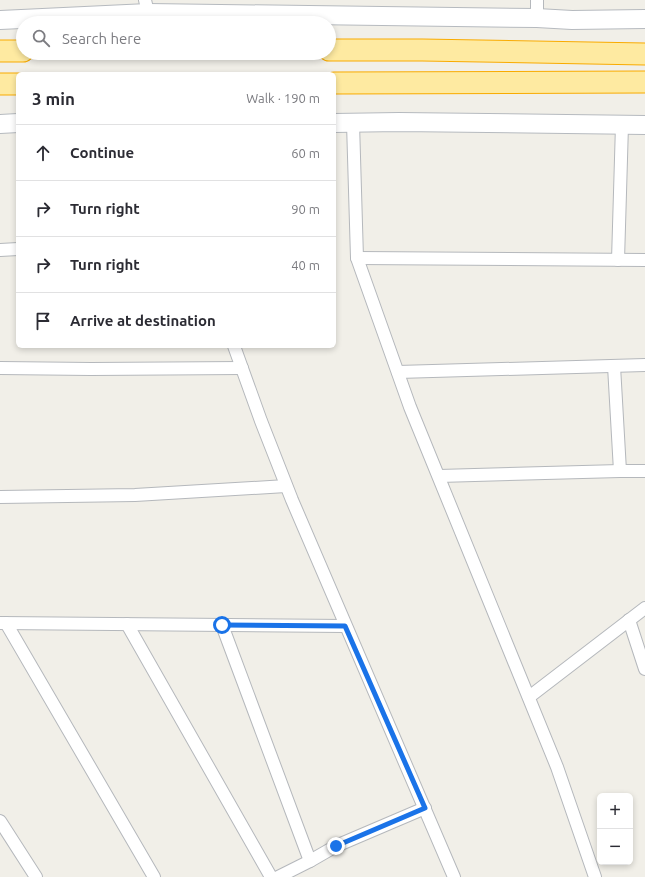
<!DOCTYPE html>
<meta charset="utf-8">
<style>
:root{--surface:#fff;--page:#f2f2f3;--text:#2b2b33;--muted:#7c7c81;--line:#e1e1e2}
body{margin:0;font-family:Ubuntu,sans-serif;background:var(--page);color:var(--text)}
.controls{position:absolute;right:12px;bottom:12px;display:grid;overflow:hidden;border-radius:6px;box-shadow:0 2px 6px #0003}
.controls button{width:36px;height:36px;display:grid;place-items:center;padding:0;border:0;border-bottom:1px solid var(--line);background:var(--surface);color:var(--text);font:20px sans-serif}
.stop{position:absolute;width:12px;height:12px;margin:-9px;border:3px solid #1a73e8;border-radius:50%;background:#fff}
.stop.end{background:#1a73e8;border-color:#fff;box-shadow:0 1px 4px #0008}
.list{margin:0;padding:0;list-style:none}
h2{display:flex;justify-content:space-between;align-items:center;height:52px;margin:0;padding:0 16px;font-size:17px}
h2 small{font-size:13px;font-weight:400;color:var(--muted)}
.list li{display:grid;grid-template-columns:26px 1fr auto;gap:12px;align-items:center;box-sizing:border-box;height:56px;padding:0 16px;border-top:1px solid var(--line)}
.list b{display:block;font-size:15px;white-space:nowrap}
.list em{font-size:13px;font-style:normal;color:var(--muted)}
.icon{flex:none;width:22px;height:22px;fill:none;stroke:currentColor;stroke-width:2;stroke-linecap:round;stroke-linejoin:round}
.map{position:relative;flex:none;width:645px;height:877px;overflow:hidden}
.search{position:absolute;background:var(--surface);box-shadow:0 2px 6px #0003;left:16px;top:16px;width:320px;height:44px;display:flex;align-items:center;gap:10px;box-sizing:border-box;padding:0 14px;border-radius:22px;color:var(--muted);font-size:15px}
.panel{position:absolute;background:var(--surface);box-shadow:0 2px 6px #0003;left:16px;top:72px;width:320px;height:276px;border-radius:6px}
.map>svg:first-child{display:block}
</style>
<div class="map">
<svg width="645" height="877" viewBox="0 0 645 877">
<rect width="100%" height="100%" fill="#f1efe8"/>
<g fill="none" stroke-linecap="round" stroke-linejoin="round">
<defs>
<g id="minor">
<path d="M 145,0 L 148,13"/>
<path d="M 537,0 L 537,18"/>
<path d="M 353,123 L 357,258 L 410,407 L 557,767 L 595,877"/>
<path d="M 0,250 L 18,249"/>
<path d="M 357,258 L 645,260"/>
<path d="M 618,260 L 622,125"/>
<path d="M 234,346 L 261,421 L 292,500 L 454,877"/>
<path d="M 614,366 L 620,471"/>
<path d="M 0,368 L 91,369 L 242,368"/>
<path d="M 398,372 L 645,365"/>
<path d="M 439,476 L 620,471 L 645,471"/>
<path d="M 0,497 L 135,495 L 286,486"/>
<path d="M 629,620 L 645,669"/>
<path d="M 0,623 L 345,626"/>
<path d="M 6,623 L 154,877"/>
<path d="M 127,624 L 271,877"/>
<path d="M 222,625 L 310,861"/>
<path d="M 529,697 L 645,608"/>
<path d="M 0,821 L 36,877"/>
<path d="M 278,877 L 310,861 L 336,846 L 425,808"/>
</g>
<g id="secondary">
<path d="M 0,20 L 148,13 L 537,18 L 572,20 L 645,19"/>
<path d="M 334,123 L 399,122 L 645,125"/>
<path d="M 0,124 L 18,123"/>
</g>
<g id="trunk">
<path d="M 329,50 L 422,50 L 645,54"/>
<path d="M 0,51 L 23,51"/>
<path d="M 334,83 L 645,82"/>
<path d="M 0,84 L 18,84"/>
</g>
</defs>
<use href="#minor" stroke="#b5b8bc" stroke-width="14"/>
<use href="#secondary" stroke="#b6babf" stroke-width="20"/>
<use href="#trunk" stroke="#f9ab00" stroke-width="23"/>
<use href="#minor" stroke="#fff" stroke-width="12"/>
<use href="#secondary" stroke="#fff" stroke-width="18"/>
<use href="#trunk" stroke="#feeaa1" stroke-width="21"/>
</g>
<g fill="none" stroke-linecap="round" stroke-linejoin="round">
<path stroke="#1a73e8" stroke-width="5" d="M 222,625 L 345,626 L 425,808 L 336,846"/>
</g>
</svg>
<div class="controls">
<button>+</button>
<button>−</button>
</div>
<div class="stop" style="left:222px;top:625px"></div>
<div class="stop end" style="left:336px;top:846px"></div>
<div class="search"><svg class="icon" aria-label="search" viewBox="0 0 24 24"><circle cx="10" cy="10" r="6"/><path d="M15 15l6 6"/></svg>Search here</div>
<section class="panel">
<h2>3 min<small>Walk · 190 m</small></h2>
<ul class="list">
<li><svg class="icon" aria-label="ahead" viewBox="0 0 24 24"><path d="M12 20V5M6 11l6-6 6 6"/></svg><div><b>Continue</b></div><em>60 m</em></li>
<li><svg class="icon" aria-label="right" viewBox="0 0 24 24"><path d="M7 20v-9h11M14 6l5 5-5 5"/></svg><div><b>Turn right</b></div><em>90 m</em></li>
<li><svg class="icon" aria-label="right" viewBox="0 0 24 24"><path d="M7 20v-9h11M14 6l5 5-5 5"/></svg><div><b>Turn right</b></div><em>40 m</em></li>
<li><svg class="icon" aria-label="arrive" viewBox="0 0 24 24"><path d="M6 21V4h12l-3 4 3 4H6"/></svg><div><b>Arrive at destination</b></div></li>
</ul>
</section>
</div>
